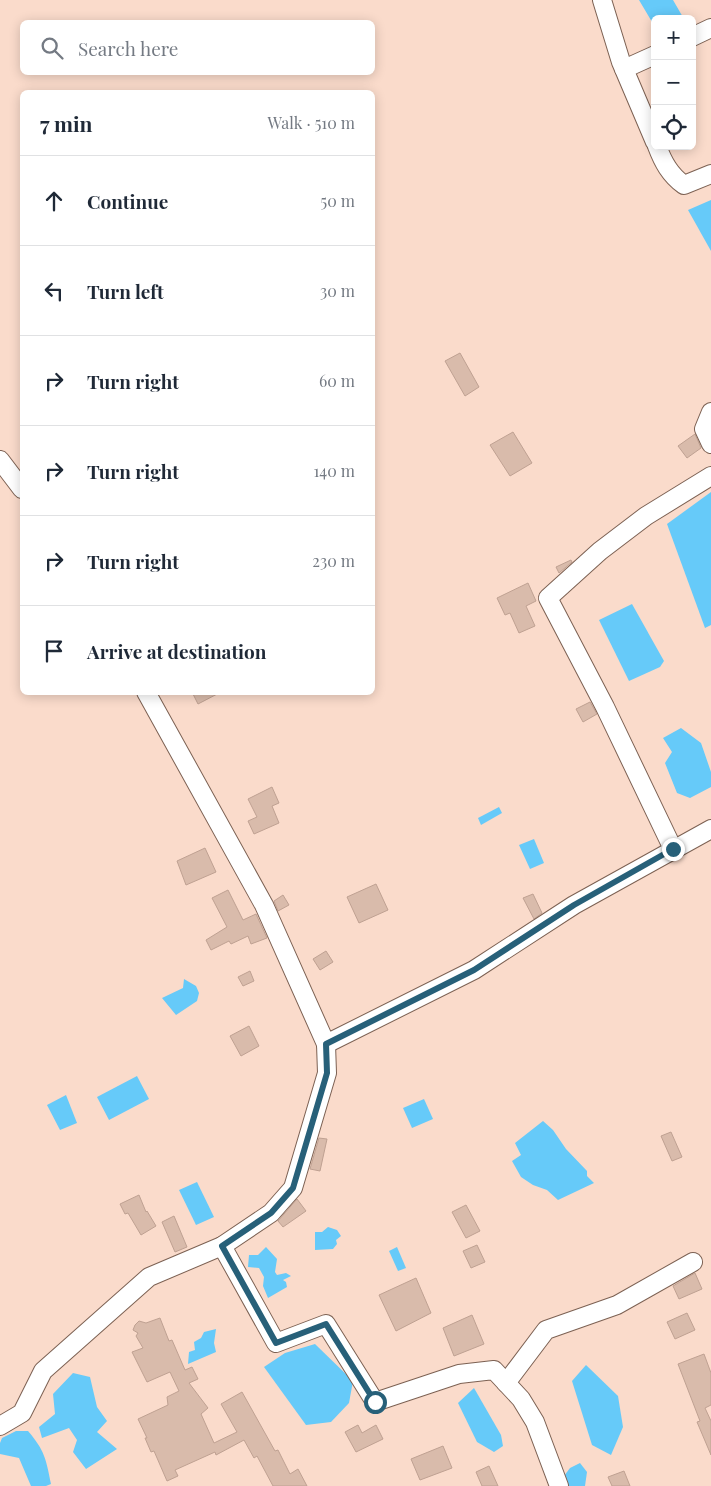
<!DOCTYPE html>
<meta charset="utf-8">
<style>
:root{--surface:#fff;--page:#f6f6f7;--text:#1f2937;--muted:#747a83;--line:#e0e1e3}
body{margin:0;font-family:"Playfair Display",serif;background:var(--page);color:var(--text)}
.controls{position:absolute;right:15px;top:15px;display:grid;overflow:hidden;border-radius:8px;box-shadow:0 2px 12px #0003}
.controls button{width:45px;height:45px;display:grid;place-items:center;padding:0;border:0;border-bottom:1px solid var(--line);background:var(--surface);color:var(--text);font:25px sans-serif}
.stop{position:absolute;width:15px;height:15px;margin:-11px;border:4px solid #276079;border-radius:50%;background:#fff}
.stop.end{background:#276079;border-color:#fff;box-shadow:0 1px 5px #0008}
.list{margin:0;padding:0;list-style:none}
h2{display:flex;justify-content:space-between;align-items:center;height:65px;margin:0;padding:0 20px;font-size:21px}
h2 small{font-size:16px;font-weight:400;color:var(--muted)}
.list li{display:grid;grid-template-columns:32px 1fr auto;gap:15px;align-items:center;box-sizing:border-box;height:90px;padding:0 20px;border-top:1px solid var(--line)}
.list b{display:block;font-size:19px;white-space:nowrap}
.list em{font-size:16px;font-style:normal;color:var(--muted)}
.icon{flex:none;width:28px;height:28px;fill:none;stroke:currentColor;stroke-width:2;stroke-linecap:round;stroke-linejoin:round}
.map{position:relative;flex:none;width:711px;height:1486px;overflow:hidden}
.search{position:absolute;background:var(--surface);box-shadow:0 2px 12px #0003;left:20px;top:20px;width:355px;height:55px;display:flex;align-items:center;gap:12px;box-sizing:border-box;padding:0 18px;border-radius:8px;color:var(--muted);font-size:19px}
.panel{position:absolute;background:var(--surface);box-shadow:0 2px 12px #0003;left:20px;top:90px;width:355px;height:605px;border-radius:8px}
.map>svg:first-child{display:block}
</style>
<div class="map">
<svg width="711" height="1486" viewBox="0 0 711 1486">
<rect width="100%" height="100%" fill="#fadbcb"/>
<g fill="#66caf9">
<path d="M 639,0 L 673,0 L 684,19 L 655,19 L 655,27 Z"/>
<path d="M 711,200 L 711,251 L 688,210 Z"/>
<path d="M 711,492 L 711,625 L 705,628 L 667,524 Z"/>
<path d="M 632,604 L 664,661 L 660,667 L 629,681 L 599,620 Z"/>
<path d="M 681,728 L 701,743 L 711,772 L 711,787 L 690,798 L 677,793 L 665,763 L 672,752 L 663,738 Z"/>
<path d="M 499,807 L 502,813 L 481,825 L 478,818 Z"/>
<path d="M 534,839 L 544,863 L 530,869 L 519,845 Z"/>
<path d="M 184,979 L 196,986 L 199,993 L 197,1001 L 176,1015 L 162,998 L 183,988 Z"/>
<path d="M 137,1076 L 149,1099 L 109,1120 L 97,1097 Z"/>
<path d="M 66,1095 L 77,1123 L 60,1130 L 47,1105 Z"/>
<path d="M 424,1099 L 433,1119 L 412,1128 L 403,1108 Z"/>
<path d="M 543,1121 L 553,1130 L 566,1149 L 587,1171 L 587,1176 L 594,1183 L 558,1200 L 547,1190 L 533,1185 L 521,1177 L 512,1161 L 521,1155 L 515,1143 Z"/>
<path d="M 197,1182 L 214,1217 L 196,1225 L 179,1190 Z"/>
<path d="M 328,1227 L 337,1230 L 341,1236 L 336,1240 L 337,1244 L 333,1249 L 315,1250 L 315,1232 L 322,1232 Z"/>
<path d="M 266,1247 L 277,1259 L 275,1272 L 277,1275 L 286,1273 L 291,1276 L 283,1280 L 286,1282 L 287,1287 L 268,1298 L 263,1286 L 264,1277 L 259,1268 L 248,1267 L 249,1255 L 258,1255 Z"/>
<path d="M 397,1247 L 406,1268 L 398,1271 L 389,1251 Z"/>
<path d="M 216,1329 L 214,1343 L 216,1352 L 188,1364 L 189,1352 L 195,1350 L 194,1342 L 201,1338 L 204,1332 Z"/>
<path d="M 315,1344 L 353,1381 L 349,1403 L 331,1422 L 306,1425 L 264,1367 L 285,1353 Z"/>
<path d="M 586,1365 L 618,1396 L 623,1427 L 611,1455 L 592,1445 L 572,1381 Z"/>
<path d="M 73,1373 L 90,1377 L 97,1407 L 107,1421 L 97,1432 L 117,1449 L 86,1469 L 73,1452 L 77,1440 L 69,1428 L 42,1438 L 39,1427 L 55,1414 L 53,1394 Z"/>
<path d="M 474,1388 L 501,1435 L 503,1446 L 494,1452 L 477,1442 L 458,1403 Z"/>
<path d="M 16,1431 L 28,1431 C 45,1451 46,1459 51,1484 L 46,1486 L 31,1486 L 19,1458 L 0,1454 L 0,1443 L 2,1438 Z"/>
<path d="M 580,1463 L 587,1472 L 585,1486 L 565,1486 L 564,1476 L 570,1468 Z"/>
</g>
<g fill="#d9bbab" stroke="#bfa192">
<path d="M 460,353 L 479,387 L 465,396 L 445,361 Z"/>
<path d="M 513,432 L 532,463 L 510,476 L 490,445 Z"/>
<path d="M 695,434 L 701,448 L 687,458 L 678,446 Z"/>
<path d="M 571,560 L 572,562 L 559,573 L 556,567 Z"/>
<path d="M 528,583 L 536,601 L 526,606 L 535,626 L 519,633 L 510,613 L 505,615 L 497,598 Z"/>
<path d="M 192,692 L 221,692 L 198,704 Z"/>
<path d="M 590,702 L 597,714 L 583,722 L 576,709 Z"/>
<path d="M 272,787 L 279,803 L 272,806 L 279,823 L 254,834 L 248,821 L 257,817 L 248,799 Z"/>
<path d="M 205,848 L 216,872 L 186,885 L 177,861 Z"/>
<path d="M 376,884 L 388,910 L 359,923 L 347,897 Z"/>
<path d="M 228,890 L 243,920 L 256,914 L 267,938 L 251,944 L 248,936 L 231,944 L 229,941 L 211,950 L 206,940 L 227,927 L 212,898 Z"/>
<path d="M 533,894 L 542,913 L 534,919 L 523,898 Z"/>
<path d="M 283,895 L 289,905 L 278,911 L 274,901 Z"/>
<path d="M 326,951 L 333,962 L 320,970 L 313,959 Z"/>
<path d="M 250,971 L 254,981 L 243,986 L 238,977 Z"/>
<path d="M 249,1026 L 259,1046 L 241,1056 L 230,1036 Z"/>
<path d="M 671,1132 L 682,1157 L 672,1161 L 661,1136 Z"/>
<path d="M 319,1138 L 327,1139 L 320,1171 L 310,1169 Z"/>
<path d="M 139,1195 L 146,1212 L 147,1211 L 156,1226 L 141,1235 L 128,1213 L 125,1214 L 120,1204 Z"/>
<path d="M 297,1199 L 306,1211 L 283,1227 L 278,1221 Z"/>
<path d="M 466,1205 L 480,1231 L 466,1238 L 452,1212 Z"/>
<path d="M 174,1216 L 187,1247 L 175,1252 L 162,1222 Z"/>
<path d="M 477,1245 L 485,1262 L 471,1268 L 463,1251 Z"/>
<path d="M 695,1273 L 702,1289 L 679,1299 L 673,1286 Z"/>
<path d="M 416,1278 L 431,1313 L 396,1331 L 379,1295 Z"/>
<path d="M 687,1313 L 695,1330 L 675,1339 L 667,1322 Z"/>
<path d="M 472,1315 L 484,1344 L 454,1356 L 443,1328 Z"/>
<path d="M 160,1318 L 169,1341 L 172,1340 L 185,1370 L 192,1367 L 198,1379 L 189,1383 L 208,1408 L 201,1414 L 214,1443 L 237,1432 L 221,1404 L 242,1392 L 275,1451 L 278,1450 L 290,1474 L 298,1469 L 307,1486 L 273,1486 L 257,1456 L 254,1458 L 244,1440 L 216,1455 L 215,1452 L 175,1470 L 178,1476 L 167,1481 L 154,1451 L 151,1452 L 145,1438 L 147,1438 L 138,1419 L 168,1405 L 167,1397 L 179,1391 L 170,1372 L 147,1382 L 132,1352 L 143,1348 L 136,1336 L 138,1333 L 133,1330 L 135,1325 L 139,1321 L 146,1323 Z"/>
<path d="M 704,1354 L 711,1373 L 711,1405 L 705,1408 L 711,1421 L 711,1455 L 697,1422 L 700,1421 L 678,1364 Z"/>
<path d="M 358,1425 L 362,1433 L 376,1425 L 383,1439 L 356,1452 L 345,1432 Z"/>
<path d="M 443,1446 L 452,1468 L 420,1480 L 411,1459 Z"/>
<path d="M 489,1466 L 498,1486 L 482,1486 L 476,1472 Z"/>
<path d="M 624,1471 L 630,1486 L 612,1486 L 608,1477 Z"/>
</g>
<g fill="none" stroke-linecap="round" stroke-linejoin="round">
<defs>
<g id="minor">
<path d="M 602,0 L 621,62 L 655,142"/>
<path d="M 692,37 L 711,28"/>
<path d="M 624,69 L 655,55"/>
<path d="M 657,146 C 663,162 670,175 684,185 L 711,174"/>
<path d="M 711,412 L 704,429 L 711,444"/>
<path d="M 0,460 L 22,489"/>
<path d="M 146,692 L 264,905 L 326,1044 L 474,970 L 574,905 L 711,829"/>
<path d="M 673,849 L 605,707 L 548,598 L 600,551 L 646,516 L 711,476"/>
<path d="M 222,1246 L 276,1343 L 326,1324 L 375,1402 L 459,1374 L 494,1370 L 521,1399 L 535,1422 L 559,1486"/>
<path d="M 506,1383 L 546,1330 L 617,1305 L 693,1262"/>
<path d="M 0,1426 L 22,1413 L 43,1371 L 149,1277 L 222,1246 L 271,1213 L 293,1188 L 327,1073 L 326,1044"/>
</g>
</defs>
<use href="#minor" stroke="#7c6153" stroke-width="20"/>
<use href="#minor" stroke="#fff" stroke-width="18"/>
</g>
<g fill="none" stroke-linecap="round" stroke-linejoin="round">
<path stroke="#276079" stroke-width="6" d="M 375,1402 L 326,1324 L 276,1343 L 222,1246 L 271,1213 L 293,1188 L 327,1073 L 326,1044 L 474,970 L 574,905 L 673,849"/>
</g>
</svg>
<div class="controls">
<button>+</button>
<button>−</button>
<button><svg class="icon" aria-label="locate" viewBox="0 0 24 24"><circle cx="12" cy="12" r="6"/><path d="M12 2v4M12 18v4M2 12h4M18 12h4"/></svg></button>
</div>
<div class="stop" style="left:375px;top:1402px"></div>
<div class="stop end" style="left:673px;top:849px"></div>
<div class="search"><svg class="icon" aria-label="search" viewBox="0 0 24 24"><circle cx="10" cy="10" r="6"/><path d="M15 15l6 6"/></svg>Search here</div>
<section class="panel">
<h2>7 min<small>Walk · 510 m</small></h2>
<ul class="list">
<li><svg class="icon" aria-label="ahead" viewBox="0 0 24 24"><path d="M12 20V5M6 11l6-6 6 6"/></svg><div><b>Continue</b></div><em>50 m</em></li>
<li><svg class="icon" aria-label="left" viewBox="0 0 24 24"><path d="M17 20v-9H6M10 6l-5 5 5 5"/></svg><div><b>Turn left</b></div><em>30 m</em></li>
<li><svg class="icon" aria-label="right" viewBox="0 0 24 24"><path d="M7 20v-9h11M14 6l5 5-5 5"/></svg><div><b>Turn right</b></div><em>60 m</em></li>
<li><svg class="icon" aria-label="right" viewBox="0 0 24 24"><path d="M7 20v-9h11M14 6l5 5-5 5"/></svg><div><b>Turn right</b></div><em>140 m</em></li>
<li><svg class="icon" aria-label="right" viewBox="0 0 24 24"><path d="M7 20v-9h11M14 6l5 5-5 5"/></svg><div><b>Turn right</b></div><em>230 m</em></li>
<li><svg class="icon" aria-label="arrive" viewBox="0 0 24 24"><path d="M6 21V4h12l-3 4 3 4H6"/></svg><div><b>Arrive at destination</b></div></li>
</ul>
</section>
</div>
